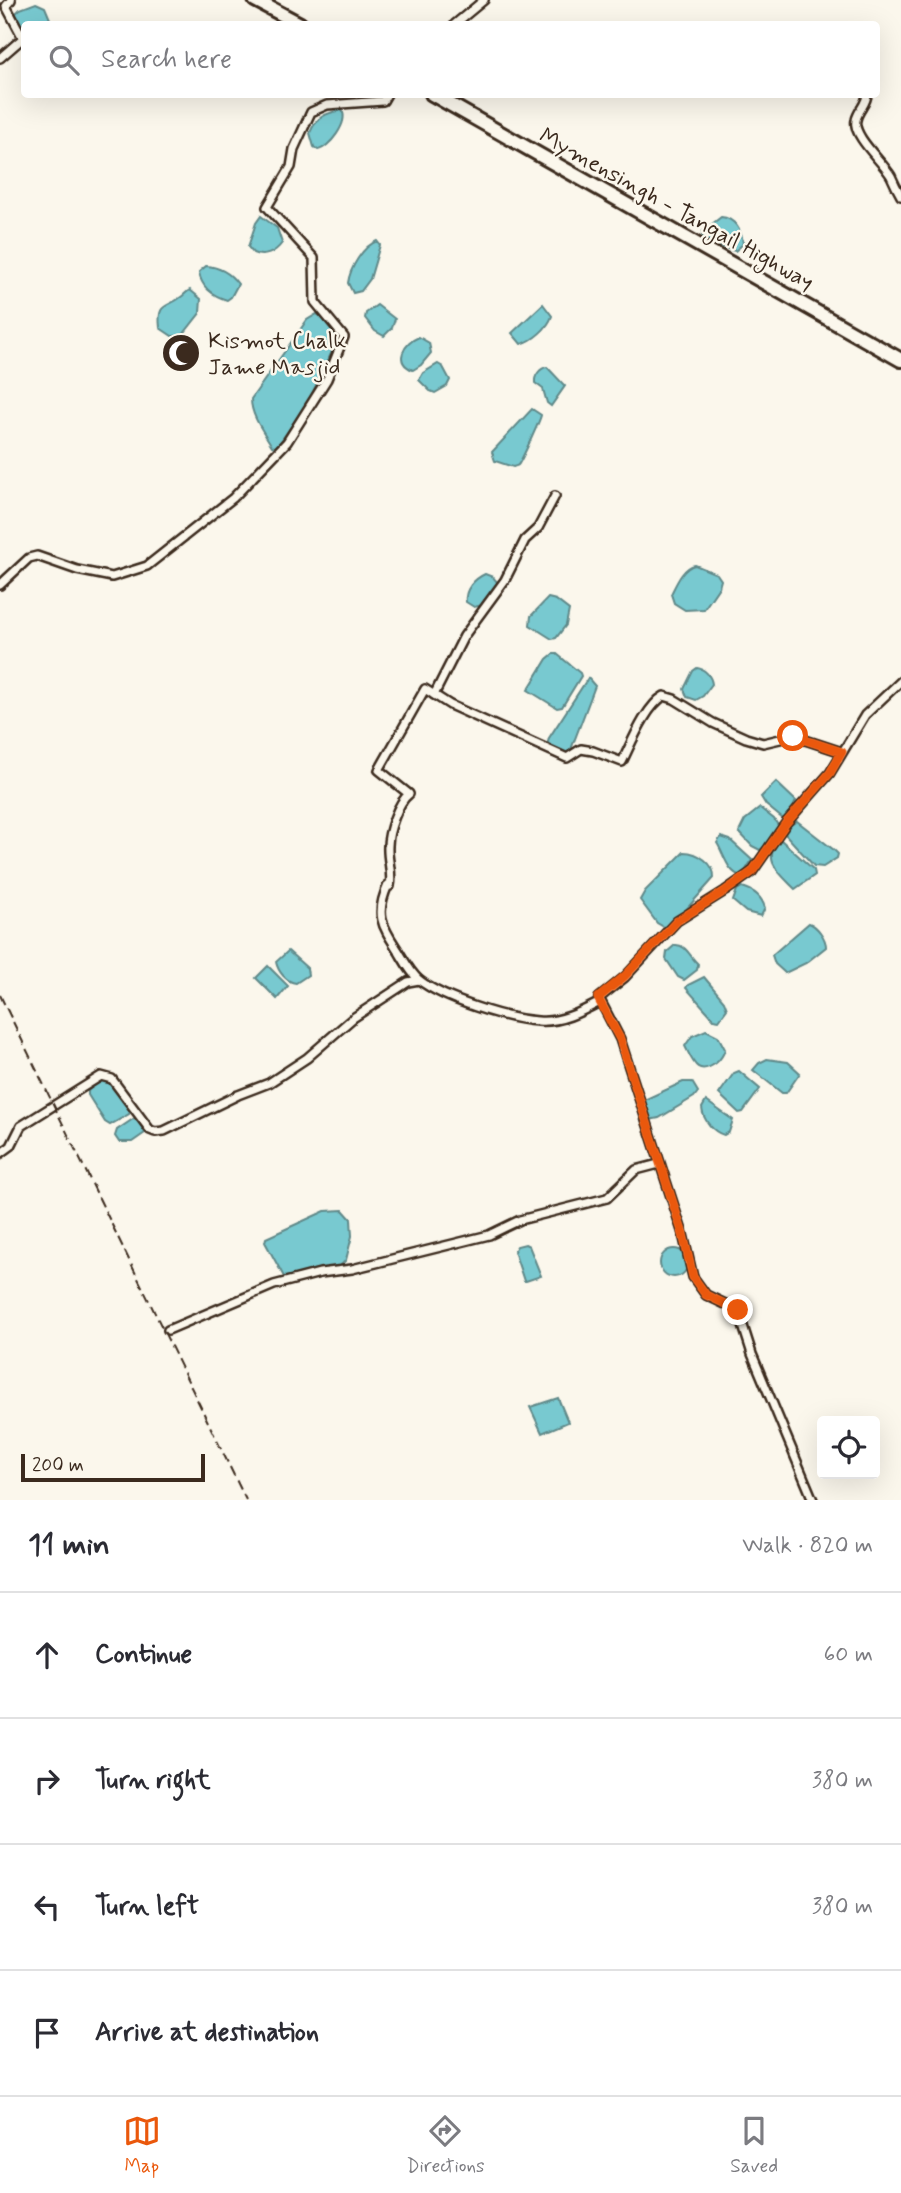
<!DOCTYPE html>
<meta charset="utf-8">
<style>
:root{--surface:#fff;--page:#f2f2f3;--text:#2b2b33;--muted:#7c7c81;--line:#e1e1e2;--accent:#ea580c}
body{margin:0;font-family:Mynerve,sans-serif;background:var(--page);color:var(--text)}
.controls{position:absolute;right:21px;bottom:21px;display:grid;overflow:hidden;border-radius:7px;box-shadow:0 7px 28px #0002}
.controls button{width:63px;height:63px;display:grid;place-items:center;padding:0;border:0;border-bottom:2px solid var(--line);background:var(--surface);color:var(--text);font:35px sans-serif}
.scale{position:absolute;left:21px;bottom:18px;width:184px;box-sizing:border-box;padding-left:7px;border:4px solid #3b2a1e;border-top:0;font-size:19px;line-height:24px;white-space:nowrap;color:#3b2a1e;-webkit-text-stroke:5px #fbf7ec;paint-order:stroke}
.stop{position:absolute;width:21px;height:21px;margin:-16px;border:5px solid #ea580c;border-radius:50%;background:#fff}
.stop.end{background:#ea580c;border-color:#fff;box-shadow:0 2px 7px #0008}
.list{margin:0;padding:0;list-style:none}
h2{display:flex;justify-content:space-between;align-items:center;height:91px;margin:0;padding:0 28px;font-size:30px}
h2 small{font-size:23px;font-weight:400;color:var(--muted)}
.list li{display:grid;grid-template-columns:46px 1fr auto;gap:21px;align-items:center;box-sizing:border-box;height:126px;padding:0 28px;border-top:2px solid var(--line)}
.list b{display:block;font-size:26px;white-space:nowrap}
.list em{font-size:23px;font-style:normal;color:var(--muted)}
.icon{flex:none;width:38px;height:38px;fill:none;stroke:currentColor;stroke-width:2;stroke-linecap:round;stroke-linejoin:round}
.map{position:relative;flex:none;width:901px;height:1500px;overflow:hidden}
.search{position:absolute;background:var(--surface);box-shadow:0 7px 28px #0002;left:21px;right:21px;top:21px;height:77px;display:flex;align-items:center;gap:18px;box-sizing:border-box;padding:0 24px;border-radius:7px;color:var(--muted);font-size:26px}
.sheet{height:595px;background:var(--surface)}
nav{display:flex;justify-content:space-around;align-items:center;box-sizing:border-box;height:98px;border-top:2px solid var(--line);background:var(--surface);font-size:19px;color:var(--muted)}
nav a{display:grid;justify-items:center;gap:4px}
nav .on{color:var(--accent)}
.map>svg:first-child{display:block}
</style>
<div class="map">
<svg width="901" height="1500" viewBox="0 0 901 1500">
<rect width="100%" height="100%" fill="#fbf7ec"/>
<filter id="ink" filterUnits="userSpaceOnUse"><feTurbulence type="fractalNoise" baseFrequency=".0143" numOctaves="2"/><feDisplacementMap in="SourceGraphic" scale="14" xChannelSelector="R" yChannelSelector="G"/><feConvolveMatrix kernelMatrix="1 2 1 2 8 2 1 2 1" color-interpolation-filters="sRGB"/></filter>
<g filter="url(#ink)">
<g fill="#78c9d0" stroke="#608989" stroke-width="2">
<path d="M 36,3 L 45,7 L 50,19 L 44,24 L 24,24 L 24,33 L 15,19 L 15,14 L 20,9 Z"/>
<path d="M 342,110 C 349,123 329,148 318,150 L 314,147 L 310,133 C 316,117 326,113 342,110 Z"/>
<path d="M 261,216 L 277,228 L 282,243 C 275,253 264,258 253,253 L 248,247 L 256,223 Z"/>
<path d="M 721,217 C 735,218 742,231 743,244 L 735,251 C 723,246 709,246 702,235 L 703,231 Z"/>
<path d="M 377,241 L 380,245 L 370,279 L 361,291 L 353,293 L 348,283 C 350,268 363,246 377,241 Z"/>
<path d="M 206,266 C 220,267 230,273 238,284 L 231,297 L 227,300 C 213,296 201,287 199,272 Z"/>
<path d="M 190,290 L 201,299 L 200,313 L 182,336 L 172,336 L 160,328 C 157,302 166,309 181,297 C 184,295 186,292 190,290 Z"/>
<path d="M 543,304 L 552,316 C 548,328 533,341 521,344 L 512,333 Z"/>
<path d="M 377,305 L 395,319 L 392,328 L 384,336 L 375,331 L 365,318 L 366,313 Z"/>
<path d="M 317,314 C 327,319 334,327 339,337 L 308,402 L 276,448 L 272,446 C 263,431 251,416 251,399 L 307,320 Z"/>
<path d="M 419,337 L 429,343 L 431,353 L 421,365 L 413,370 C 393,362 404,343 419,337 Z"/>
<path d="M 438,364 L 443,367 L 450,380 L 447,386 L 435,393 L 430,391 L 419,380 L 423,373 Z"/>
<path d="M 547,367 L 565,386 L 551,406 L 547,403 L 543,389 L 535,383 C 534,376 540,368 547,367 Z"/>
<path d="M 532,409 L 541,415 C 541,418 521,462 518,465 C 517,466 515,466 513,467 L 495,461 L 492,452 Z"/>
<path d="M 695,565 L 717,574 L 721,580 L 719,587 L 704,609 L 685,610 L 674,603 L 671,594 C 676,584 683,567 695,565 Z"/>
<path d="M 485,574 L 493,577 L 498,583 L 483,605 L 474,607 L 466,602 C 464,590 474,579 485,574 Z"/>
<path d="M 548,598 L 556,600 L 569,610 L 566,625 L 556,638 L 552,639 L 530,625 L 531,616 Z"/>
<path d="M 553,654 L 557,654 L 580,673 L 581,676 L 562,707 L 557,708 L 528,690 L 547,659 Z"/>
<path d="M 697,668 C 705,669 711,676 712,684 L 703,696 L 696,700 L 687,697 L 684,689 L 693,671 Z"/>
<path d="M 588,678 L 595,686 L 570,752 L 566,754 L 547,746 L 549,738 Z"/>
<path d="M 776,782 L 796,801 L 791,812 L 783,819 L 766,805 L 761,797 Z"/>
<path d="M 760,808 L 774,819 L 779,827 L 773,839 L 760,850 L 752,846 L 739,832 L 745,820 Z"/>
<path d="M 797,821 L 834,850 L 838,854 L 837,858 L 823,867 L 814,866 L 785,834 L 791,825 Z"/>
<path d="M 721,837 L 730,840 L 752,860 L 742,876 C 728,874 724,854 717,843 Z"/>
<path d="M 780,839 L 814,870 L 815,875 L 795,889 C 779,873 761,860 780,839 Z"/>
<path d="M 684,852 C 698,852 715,864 714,878 L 683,913 L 664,927 L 657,923 L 640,900 L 645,891 Z"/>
<path d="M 742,887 C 753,890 762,897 765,908 L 761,916 L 746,912 L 733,901 L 737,890 Z"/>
<path d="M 809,923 C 817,926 826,938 826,947 L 806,963 L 785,973 L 775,964 L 772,955 Z"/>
<path d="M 675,945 C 686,944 690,957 698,964 L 697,970 L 684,980 L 678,977 L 666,959 L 667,952 Z"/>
<path d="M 288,951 L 307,968 L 308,975 L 296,983 C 286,982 278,971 276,962 Z"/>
<path d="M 268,966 L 288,986 L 277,999 L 256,978 Z"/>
<path d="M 704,977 L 724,1001 L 727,1009 L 719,1020 L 714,1019 L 686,988 L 688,985 Z"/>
<path d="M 706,1030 L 718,1036 L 725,1049 C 723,1056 721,1059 716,1063 C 697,1077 693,1062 685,1046 L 692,1036 Z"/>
<path d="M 767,1059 L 788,1062 L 800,1073 L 786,1093 L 782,1093 L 753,1070 L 759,1063 Z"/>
<path d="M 739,1071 L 760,1089 L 743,1112 L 739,1113 L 719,1094 L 734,1073 Z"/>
<path d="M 104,1080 L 111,1082 L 131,1110 L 129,1114 L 110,1125 L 105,1122 L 88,1095 L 88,1091 L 94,1085 Z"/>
<path d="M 683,1082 L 692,1082 L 698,1092 L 694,1097 L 659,1118 L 649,1120 L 644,1100 Z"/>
<path d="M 706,1101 L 733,1120 L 729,1132 L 724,1135 C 713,1132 703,1120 702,1108 Z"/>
<path d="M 133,1119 L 139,1121 L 145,1133 L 132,1142 L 119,1142 L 115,1136 L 117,1130 Z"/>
<path d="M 343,1210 L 351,1219 L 352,1236 L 346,1260 L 338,1268 L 284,1277 L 265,1242 L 266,1238 L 325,1211 Z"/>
<path d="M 525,1244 L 529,1246 L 541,1276 L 526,1281 L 524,1281 L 514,1251 L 517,1246 Z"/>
<circle cx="674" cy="1263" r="14"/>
<path d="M 558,1398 L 568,1422 L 542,1433 L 530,1407 Z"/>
</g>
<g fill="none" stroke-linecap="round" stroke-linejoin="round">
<defs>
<g id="street">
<path d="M 455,24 L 484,0"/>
<path d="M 0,58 L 23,38 L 6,6 L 11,0"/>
<path d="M 867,94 C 867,104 858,110 856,120 C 852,136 883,162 891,176 C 894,183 897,189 901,196"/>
<path d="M 0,585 L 29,558 L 37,556 L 77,570 L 112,577 L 147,566 L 233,498 L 287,442 L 327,379 L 344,337 L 315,302 L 314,258 L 267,207 L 291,167 L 294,149 L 311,112 L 327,105 L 383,101 L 387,94"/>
<path d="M 434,695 L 464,636 L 505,580 L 525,540 L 538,528 L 555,496"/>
<path d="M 419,980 C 410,972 405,962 399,952 C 383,927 374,916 388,885 L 390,886 C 393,872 387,861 388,846 C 388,832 398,802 409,794 L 379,770 L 425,689 L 450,705 L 567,758 L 581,749 L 593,751 L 622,762 C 631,744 646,706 664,696 L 674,699 L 713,723 L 746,738 L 763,743 L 793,736 L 842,752"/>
<path d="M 0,1154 L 11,1146 L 21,1126 L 101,1076 L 112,1079 L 150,1130 L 155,1132 L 164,1131 L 238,1095 L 269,1083 L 307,1058 L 353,1018 L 408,982 L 419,980 C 444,999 505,1019 538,1021 C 560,1023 581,1012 600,1002"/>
<path d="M 168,1330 L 274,1285 L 320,1273 L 352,1269 L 489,1235 L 520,1220 L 607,1198 L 636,1170 L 659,1164"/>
<path d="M 813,1500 L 752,1354 L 738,1310 L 706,1295 L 693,1277 L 683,1234 L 620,1039 L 599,998 L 625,977 L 677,921 L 725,891 L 752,872 L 786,823 L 830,773 L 865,715 L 901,681"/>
</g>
<g id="highway">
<path d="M 255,0 L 300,24"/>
<path d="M 432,94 L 901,360"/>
</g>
</defs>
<use href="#street" stroke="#3b2a1e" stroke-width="12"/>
<use href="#highway" stroke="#3b2a1e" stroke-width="18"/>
<use href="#street" stroke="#fbf7ec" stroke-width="7"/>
<use href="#highway" stroke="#fbf7ec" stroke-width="12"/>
<path stroke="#3b2a1e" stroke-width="2" stroke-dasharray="10 5" stroke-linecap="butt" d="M 0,995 L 246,1500"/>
</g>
</g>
<g fill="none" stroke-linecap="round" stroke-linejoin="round" filter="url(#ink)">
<path stroke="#ea580c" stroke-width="9" d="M 738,1310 L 706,1295 L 693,1277 L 683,1234 L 620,1039 L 598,998 L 625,976 L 677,921 L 725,891 L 752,872 L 786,823 L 830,773 L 842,752 L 793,736"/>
</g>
<defs>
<symbol id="mosque-disc" viewBox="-11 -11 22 22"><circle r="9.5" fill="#3b2a1e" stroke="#fbf7ec"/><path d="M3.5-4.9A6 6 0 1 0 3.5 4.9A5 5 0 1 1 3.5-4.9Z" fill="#fff"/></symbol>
</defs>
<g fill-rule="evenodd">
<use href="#mosque-disc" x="159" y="331" width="44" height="44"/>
</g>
<g text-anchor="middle" stroke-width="5" stroke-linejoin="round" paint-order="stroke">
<g font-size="23" fill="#3b2a1e" stroke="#fbf7ec">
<text transform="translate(677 208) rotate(29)" y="8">Mymensingh - Tangail Highway</text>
</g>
<g font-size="23" fill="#3b2a1e" stroke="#fbf7ec" text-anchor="start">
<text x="208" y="348">Kismot Chalk<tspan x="208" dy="26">Jame Masjid</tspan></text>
</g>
</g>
</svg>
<div class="controls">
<button><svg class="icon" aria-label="locate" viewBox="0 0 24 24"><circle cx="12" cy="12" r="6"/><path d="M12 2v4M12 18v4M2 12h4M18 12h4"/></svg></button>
</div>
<div class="scale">200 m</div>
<div class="stop" style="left:793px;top:736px"></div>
<div class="stop end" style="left:738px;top:1310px"></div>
<div class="search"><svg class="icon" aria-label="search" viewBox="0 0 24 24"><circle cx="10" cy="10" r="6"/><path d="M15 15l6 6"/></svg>Search here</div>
</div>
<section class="sheet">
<h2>11 min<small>Walk · 820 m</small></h2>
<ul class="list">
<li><svg class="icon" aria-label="ahead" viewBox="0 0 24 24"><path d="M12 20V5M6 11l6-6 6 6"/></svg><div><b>Continue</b></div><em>60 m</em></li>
<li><svg class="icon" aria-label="right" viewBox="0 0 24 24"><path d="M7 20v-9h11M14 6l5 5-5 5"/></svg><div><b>Turn right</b></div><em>380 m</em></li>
<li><svg class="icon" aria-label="left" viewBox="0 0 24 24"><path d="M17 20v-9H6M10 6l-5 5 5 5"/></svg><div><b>Turn left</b></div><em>380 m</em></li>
<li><svg class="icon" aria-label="arrive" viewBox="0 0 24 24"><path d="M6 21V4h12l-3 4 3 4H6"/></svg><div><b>Arrive at destination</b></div></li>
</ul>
</section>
<nav>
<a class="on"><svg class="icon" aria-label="map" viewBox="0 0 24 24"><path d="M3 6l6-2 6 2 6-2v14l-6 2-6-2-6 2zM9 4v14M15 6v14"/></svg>Map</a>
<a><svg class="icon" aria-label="directions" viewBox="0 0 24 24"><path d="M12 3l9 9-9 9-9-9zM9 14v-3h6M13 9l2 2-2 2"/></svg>Directions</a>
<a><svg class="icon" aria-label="saved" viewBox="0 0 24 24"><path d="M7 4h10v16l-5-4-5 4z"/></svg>Saved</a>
</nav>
